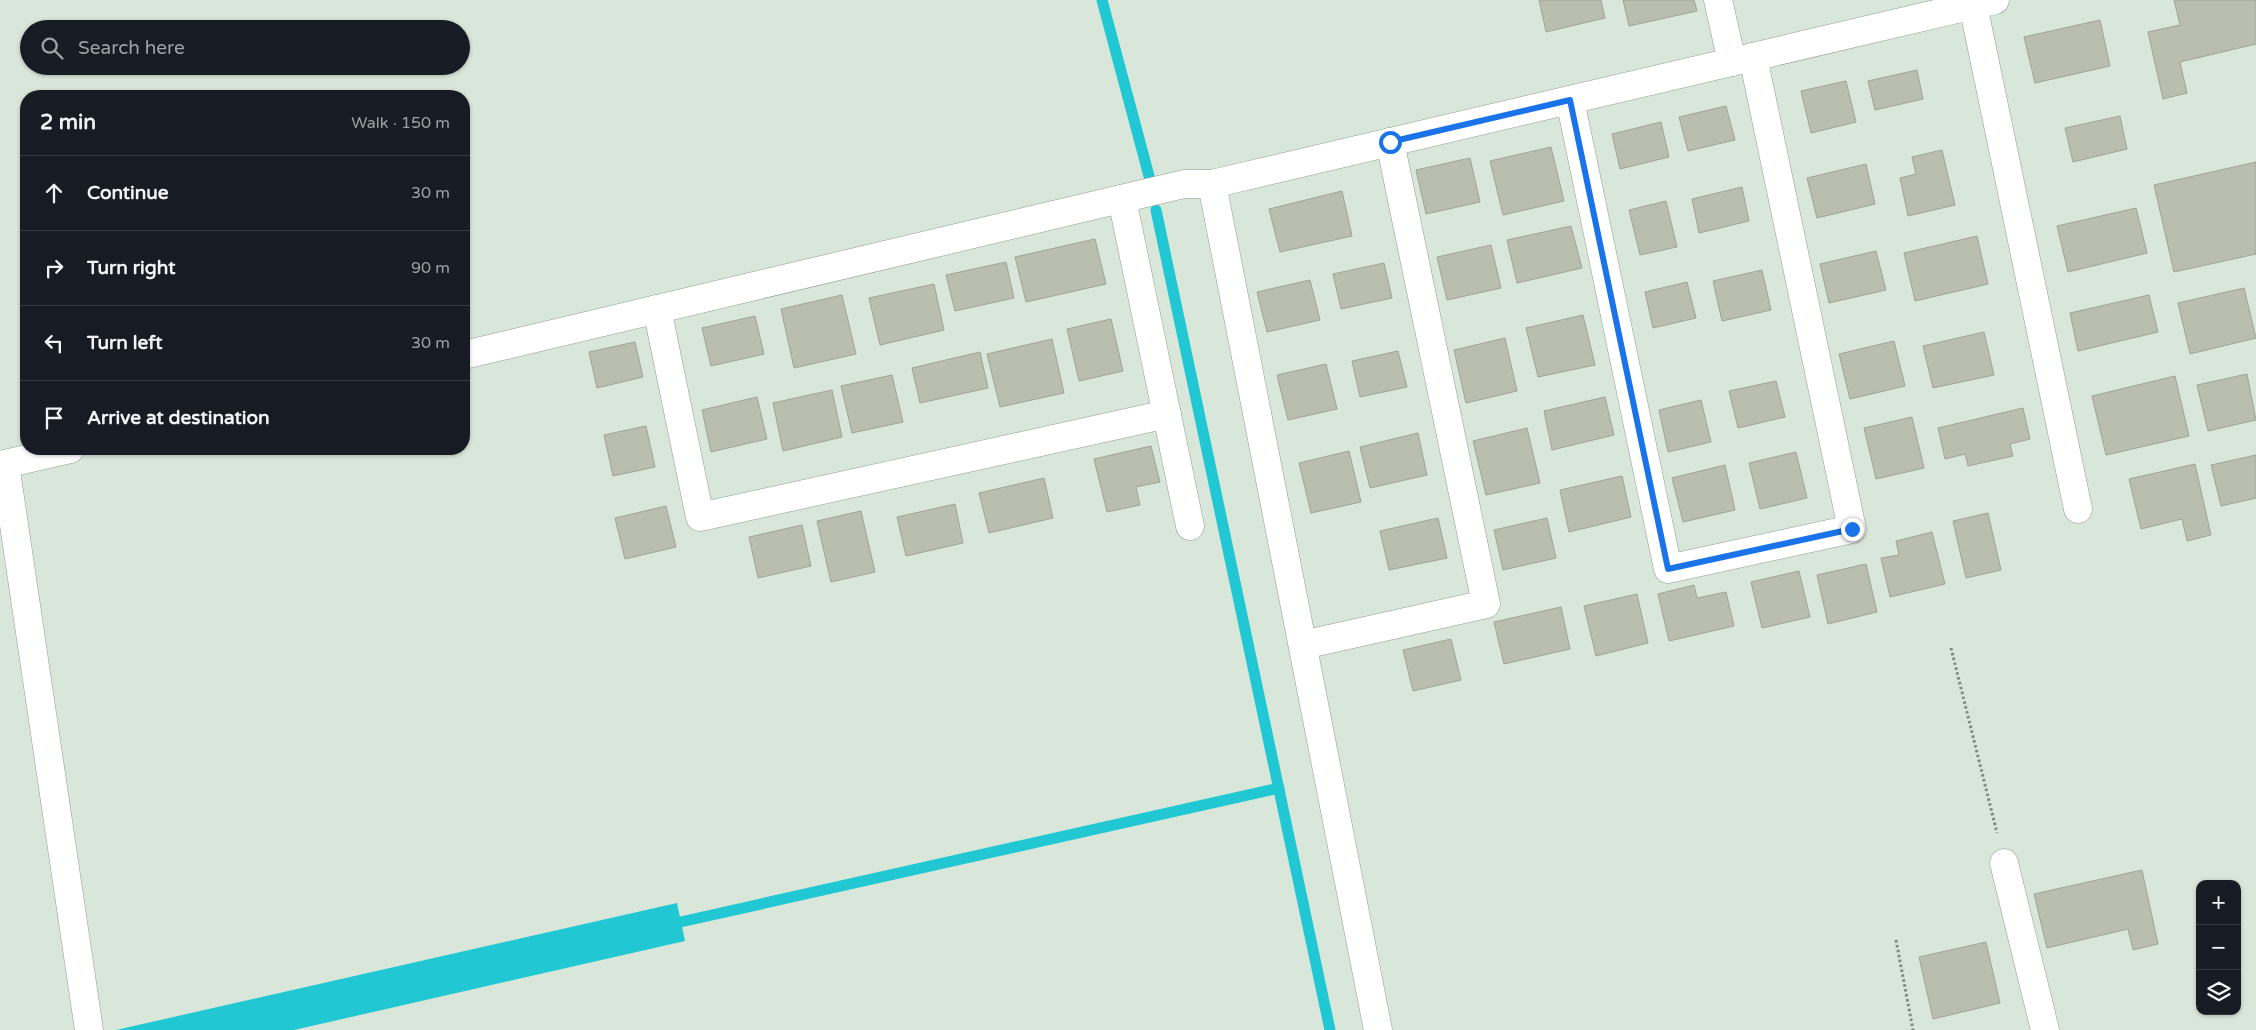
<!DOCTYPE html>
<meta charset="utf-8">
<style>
:root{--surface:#171b24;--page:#20242c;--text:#f1f3f6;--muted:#9ea1a6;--line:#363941}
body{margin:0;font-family:"Varela Round",sans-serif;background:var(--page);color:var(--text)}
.controls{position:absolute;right:15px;bottom:15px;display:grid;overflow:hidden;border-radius:10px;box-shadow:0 1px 4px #0004}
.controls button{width:45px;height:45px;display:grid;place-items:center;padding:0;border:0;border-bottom:1px solid var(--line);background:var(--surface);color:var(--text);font:25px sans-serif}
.stop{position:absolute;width:15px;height:15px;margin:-11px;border:4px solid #1a73e8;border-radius:50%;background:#fff}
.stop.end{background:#1a73e8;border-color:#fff;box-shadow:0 1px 5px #0008}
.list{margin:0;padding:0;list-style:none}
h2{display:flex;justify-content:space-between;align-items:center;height:65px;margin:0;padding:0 20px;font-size:21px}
h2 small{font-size:16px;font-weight:400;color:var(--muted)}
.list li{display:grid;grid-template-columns:32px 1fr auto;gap:15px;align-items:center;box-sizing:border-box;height:75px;padding:0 20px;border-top:1px solid var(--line)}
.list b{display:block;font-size:19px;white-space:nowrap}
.list em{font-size:16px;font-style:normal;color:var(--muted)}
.icon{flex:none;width:28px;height:28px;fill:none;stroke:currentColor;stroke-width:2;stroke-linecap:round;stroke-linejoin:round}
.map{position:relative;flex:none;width:2256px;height:1030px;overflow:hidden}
.search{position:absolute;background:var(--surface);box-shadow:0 1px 4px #0004;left:20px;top:20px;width:450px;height:55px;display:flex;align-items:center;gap:12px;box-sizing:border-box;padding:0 18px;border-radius:28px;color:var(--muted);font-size:19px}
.panel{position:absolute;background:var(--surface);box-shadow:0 1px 4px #0004;left:20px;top:90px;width:450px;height:365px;border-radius:20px}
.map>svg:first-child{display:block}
</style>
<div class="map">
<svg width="2256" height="1030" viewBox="0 0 2256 1030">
<rect width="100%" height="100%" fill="#d9e7da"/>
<path fill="#21c8d3" d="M 677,903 L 685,941 L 294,1030 L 116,1030 Z"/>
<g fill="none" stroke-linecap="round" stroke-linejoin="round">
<g stroke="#21c8d3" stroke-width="11">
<path d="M 1102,0 L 1149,176"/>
<path d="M 1156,210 L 1330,1030"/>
<path d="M 667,925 L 1279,788"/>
</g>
</g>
<g fill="#babeaf" stroke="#9fa495">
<path d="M 1539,0 L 1601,0 L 1605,18 L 1546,32 Z"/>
<path d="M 1623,0 L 1694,0 L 1697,11 L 1629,26 Z"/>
<path d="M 2174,0 L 2256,0 L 2256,44 L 2180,62 L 2187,93 L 2163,99 L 2148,32 L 2180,25 Z"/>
<path d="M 2100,20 L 2110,66 L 2035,83 L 2024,37 Z"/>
<path d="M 1917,70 L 1923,99 L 1875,110 L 1868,81 Z"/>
<path d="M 1846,81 L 1856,122 L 1811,133 L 1801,91 Z"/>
<path d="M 1726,106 L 1735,140 L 1688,151 L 1679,117 Z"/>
<path d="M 2120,116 L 2127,149 L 2073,162 L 2065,128 Z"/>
<path d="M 1661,122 L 1669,157 L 1620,169 L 1612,134 Z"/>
<path d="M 1551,147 L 1564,201 L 1503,215 L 1490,161 Z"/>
<path d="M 1942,150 L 1955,205 L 1908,216 L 1900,178 L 1916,174 L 1912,157 Z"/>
<path d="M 1470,158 L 1480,202 L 1426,214 L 1416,170 Z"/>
<path d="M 2256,162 L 2256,254 L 2174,272 L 2154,185 Z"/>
<path d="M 1866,164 L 1875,204 L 1817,218 L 1807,178 Z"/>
<path d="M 1742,187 L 1749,221 L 1699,233 L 1692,199 Z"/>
<path d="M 1342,191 L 1352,236 L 1280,252 L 1269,209 Z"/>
<path d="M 1666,201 L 1677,247 L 1640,255 L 1629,210 Z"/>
<path d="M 2136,208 L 2147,253 L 2068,272 L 2057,226 Z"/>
<path d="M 1571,226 L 1582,268 L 1517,283 L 1507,240 Z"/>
<path d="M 1977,236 L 1988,284 L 1915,301 L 1904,253 Z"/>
<path d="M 1095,239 L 1106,284 L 1026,302 L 1015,257 Z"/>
<path d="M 1491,245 L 1501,288 L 1447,300 L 1437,257 Z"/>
<path d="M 1876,251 L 1886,290 L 1829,303 L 1820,264 Z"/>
<path d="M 1006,262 L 1014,298 L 955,311 L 946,275 Z"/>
<path d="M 1384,263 L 1392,298 L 1341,309 L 1333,274 Z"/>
<path d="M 1762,270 L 1771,310 L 1722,321 L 1713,281 Z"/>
<path d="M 1310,280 L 1320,320 L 1267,332 L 1257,292 Z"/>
<path d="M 1687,282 L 1696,318 L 1653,328 L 1645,292 Z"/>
<path d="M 934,284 L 944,330 L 880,345 L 869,298 Z"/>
<path d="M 2244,288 L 2256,338 L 2190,354 L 2178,303 Z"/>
<path d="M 842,295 L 856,354 L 794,368 L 781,309 Z"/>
<path d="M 2149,295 L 2158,332 L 2078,351 L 2070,313 Z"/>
<path d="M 1583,315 L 1595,365 L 1538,377 L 1526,328 Z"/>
<path d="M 755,316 L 764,354 L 711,366 L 702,328 Z"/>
<path d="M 1111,319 L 1123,371 L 1079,381 L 1067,329 Z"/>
<path d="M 1984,332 L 1994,375 L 1933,388 L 1923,346 Z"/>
<path d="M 1505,338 L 1517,391 L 1466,403 L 1454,350 Z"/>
<path d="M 1052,339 L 1064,393 L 1000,407 L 987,354 Z"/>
<path d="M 1894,341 L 1905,386 L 1850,399 L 1839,354 Z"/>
<path d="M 635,342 L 643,377 L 597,388 L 589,352 Z"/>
<path d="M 1398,351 L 1407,387 L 1360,397 L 1352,361 Z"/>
<path d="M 980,352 L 988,388 L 920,403 L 912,368 Z"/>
<path d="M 1326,364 L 1337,409 L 1288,420 L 1277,375 Z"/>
<path d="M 2247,374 L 2256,420 L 2208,431 L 2197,385 Z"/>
<path d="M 892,375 L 903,422 L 852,433 L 841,386 Z"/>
<path d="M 2175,376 L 2189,436 L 2106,455 L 2092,396 Z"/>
<path d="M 1776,381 L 1785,417 L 1738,428 L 1729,391 Z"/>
<path d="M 832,390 L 842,437 L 783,451 L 773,403 Z"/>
<path d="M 757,397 L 767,439 L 711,452 L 702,410 Z"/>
<path d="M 1605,397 L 1614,435 L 1552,450 L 1544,411 Z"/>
<path d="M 1701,400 L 1711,442 L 1668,452 L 1659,410 Z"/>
<path d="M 2023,408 L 2030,439 L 2010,444 L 2013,456 L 1968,466 L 1965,454 L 1945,459 L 1938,428 Z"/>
<path d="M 1912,417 L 1924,468 L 1876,479 L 1864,428 Z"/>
<path d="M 646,426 L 655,467 L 613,476 L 604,435 Z"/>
<path d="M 1527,428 L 1540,483 L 1486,495 L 1473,441 Z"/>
<path d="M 1418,433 L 1427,475 L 1370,488 L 1360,447 Z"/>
<path d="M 1151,446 L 1160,482 L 1136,487 L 1140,505 L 1107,512 L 1094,459 Z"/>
<path d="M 1349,451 L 1361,502 L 1311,513 L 1299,463 Z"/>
<path d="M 1796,452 L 1807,498 L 1760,509 L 1749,463 Z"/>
<path d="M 2256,455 L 2256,498 L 2221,506 L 2211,465 Z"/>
<path d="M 2195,464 L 2211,535 L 2187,541 L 2182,519 L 2141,529 L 2129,479 Z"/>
<path d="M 1725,465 L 1735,510 L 1683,522 L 1672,478 Z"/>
<path d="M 1622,476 L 1631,517 L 1569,532 L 1560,490 Z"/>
<path d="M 1044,478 L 1053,518 L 989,533 L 979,493 Z"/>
<path d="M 955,504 L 963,543 L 906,556 L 897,517 Z"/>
<path d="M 666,506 L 676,547 L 625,559 L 615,518 Z"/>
<path d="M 861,511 L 875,572 L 831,582 L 817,521 Z"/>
<path d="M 1988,513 L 2001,570 L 1966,578 L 1953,521 Z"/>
<path d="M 1438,518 L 1447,558 L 1389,570 L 1380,531 Z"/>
<path d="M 1547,518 L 1556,558 L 1503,570 L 1494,530 Z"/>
<path d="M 802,525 L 811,566 L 758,578 L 749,537 Z"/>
<path d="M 1932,532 L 1945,584 L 1890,597 L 1881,558 L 1899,555 L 1896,541 Z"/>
<path d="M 1866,564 L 1877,612 L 1828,624 L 1817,575 Z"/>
<path d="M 1799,571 L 1810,617 L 1762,628 L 1751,582 Z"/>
<path d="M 1694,585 L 1697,598 L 1726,592 L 1734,626 L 1669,641 L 1658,594 Z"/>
<path d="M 1637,594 L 1648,643 L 1596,656 L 1584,606 Z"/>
<path d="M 1561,607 L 1570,649 L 1504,664 L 1494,622 Z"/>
<path d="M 1451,639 L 1461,680 L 1413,691 L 1403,650 Z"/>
<path d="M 2142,870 L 2158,944 L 2133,950 L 2128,929 L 2047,948 L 2034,894 Z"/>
<path d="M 1986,942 L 2000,1003 L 1933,1019 L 1919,957 Z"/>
</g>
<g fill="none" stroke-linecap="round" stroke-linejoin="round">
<defs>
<g id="street">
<path d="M 1718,0 L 1732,62"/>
<path d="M 1973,5 L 2078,509"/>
<path d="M 1570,100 L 1668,569 L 1852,529 L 1753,57"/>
<path d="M 1212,184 L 1378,1030"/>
<path d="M 1122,199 L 1190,526"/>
<path d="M 657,309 L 700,517 L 1167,414"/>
<path d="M 464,355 L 1184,184 L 1212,184 L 1995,0"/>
<path d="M 5,464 L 89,1030"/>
<path d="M 0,465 L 70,449"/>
<path d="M 1303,645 L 1486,604 L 1390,142"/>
<path d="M 2004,863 L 2045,1030"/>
</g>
</defs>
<use href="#street" stroke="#909d91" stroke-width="29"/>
<g stroke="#808980" stroke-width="3" stroke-dasharray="2.5 2.5" stroke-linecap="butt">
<path d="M 1951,648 L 1997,833"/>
<path d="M 1896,940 L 1913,1030"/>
</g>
<use href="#street" stroke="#fff" stroke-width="28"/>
</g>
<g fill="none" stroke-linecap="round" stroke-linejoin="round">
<path stroke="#1a73e8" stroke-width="6" d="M 1390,142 L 1570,100 L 1668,569 L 1852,529"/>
</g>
</svg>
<div class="controls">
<button>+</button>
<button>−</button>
<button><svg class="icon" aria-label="layers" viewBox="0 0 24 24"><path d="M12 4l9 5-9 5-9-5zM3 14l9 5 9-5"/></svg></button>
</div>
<div class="stop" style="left:1390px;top:142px"></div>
<div class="stop end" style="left:1852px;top:529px"></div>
<div class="search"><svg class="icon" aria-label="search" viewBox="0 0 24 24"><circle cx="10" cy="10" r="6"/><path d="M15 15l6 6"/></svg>Search here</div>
<section class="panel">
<h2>2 min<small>Walk · 150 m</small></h2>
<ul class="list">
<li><svg class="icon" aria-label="ahead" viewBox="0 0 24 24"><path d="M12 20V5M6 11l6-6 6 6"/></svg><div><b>Continue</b></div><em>30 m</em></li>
<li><svg class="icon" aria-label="right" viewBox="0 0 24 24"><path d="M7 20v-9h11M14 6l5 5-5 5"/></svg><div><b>Turn right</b></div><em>90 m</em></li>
<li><svg class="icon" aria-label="left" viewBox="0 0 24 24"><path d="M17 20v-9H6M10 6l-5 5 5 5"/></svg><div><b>Turn left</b></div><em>30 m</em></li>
<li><svg class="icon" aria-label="arrive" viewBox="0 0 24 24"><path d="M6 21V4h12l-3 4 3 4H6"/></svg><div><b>Arrive at destination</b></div></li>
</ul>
</section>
</div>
